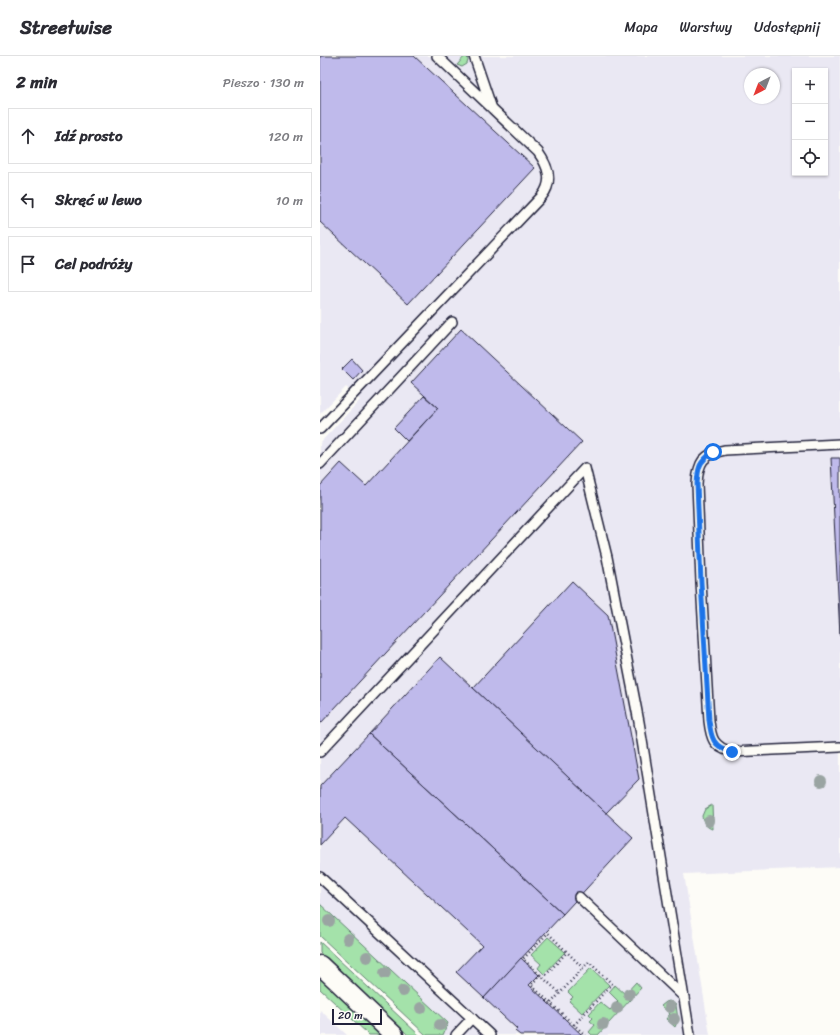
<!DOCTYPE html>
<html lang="pl">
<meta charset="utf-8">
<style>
:root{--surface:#fff;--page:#f2f2f3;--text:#2b2b33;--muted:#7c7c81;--line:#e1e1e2}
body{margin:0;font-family:Sriracha,sans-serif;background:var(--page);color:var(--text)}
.controls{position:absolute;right:12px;top:12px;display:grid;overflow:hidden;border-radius:0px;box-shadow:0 1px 3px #0004}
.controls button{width:36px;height:36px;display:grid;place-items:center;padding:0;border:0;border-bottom:1px solid var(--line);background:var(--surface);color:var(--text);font:20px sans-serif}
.compass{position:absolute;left:424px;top:12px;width:36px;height:36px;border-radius:50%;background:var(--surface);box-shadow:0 1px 3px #0004;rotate:222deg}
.scale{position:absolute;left:12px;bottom:10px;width:50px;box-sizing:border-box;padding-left:4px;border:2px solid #22223b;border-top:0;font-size:11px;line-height:14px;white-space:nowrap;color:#22223b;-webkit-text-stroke:3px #fdfcf7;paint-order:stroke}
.stop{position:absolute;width:12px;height:12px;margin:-9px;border:3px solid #1a73e8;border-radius:50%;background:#fff}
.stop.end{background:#1a73e8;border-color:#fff;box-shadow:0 1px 4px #0008}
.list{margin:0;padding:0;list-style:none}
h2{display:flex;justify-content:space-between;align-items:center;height:52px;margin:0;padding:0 16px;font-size:17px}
h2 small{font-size:13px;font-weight:400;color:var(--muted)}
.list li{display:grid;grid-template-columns:26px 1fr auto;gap:12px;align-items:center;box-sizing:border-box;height:56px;margin:0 8px 8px;padding:0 8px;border:1px solid var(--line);border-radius:0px}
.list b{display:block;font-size:15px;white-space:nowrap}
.list em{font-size:13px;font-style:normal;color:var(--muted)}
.icon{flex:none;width:22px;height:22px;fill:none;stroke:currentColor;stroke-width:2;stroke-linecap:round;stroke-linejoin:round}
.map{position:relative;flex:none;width:520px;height:979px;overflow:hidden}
header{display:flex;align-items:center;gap:24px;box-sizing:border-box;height:56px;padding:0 20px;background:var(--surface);border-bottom:1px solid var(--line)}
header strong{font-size:19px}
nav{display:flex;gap:22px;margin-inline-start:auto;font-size:14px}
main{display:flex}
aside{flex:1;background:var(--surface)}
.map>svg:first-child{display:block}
</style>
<header>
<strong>Streetwise</strong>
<nav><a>Mapa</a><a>Warstwy</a><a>Udostępnij</a></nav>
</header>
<main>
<aside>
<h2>2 min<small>Pieszo · 130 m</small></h2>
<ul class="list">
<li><svg class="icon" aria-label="ahead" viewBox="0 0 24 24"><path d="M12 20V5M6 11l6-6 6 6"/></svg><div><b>Idź prosto</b></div><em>120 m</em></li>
<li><svg class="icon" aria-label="left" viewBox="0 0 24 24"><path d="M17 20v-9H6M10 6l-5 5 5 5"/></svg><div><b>Skręć w lewo</b></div><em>10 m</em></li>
<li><svg class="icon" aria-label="arrive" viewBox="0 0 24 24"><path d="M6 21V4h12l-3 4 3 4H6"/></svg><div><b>Cel podróży</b></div></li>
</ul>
</aside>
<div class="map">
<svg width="520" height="979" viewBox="0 0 520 979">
<rect width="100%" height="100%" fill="#fdfcf7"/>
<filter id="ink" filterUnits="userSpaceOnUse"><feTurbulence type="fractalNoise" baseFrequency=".025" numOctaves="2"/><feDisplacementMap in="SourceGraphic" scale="8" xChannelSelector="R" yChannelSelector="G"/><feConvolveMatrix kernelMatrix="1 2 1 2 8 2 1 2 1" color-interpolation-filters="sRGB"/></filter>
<g filter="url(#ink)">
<g fill="#eae8f3" fill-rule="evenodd">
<path d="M 0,0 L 520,0 L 520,811 L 364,818 L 390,979 L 121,979 L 0,865 L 0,387 L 40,344 L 26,331 L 0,358 ZM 475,15 L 505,15 L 505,117 L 475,117 ZM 430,18 L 454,18 L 454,42 L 430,42 Z"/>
<path d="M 0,954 L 27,979 L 0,979 Z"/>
</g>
<g fill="#a4e2aa" stroke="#638272">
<path d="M 145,0 L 147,0 L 148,4 L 147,8 L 142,11 L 137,9 Z"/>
<path d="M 392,749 L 393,773 C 386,772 383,766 382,760 L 385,753 Z"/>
<path d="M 0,848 L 128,967 L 123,979 L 106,979 L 0,880 Z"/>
<path d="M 228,881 L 245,896 L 224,918 L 218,912 L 221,908 L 211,899 Z"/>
<path d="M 0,886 L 99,979 L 88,979 L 0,897 Z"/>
<path d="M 271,912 L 289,929 L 262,957 L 249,945 L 253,941 L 248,936 Z"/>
<path d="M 0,922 L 56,975 L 59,979 L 49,979 L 0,933 Z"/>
<path d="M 316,926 L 321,932 L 278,979 L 272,979 L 269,976 L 275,969 L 270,965 L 273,962 L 269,958 L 280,946 L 290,954 L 298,945 L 289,936 L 295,929 L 305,938 Z"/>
<path d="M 349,945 L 352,946 L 356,949 L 358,964 L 355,971 L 346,963 L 350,958 L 341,950 L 346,946 Z"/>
</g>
<g fill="#bfbaeb" stroke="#22223b">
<path d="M 0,0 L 94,0 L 215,112 L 88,248 L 0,166 Z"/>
<path d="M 141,273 L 262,386 L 0,668 L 0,430 L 21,407 L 46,430 L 118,352 L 91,327 Z"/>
<path d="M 32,303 L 42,314 L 33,324 L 22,313 Z"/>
<path d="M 104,340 L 118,352 L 87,385 L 74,372 Z"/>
<path d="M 511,402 L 520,402 L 520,579 Z"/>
<path d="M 252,525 L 288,559 L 319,723 L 286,757 L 153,632 Z"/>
<path d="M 120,601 L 313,782 L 243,858 L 49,678 Z"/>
<path d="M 49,678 L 243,858 L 164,942 L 136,916 L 162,889 L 25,762 L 0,789 L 0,730 Z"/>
<path d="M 201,902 L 219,919 L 209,929 L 262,979 L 200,979 L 195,975 L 197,973 L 164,942 Z"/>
</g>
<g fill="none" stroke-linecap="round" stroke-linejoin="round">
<defs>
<g id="service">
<path d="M 154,0 L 171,50"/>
<path d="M 0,373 L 222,140 C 234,125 228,110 218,96 L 117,0"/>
<path d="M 520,388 L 405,394 C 383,398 378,406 377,428 L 381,526 L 389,665 C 391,682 393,691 412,696 L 520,691"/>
<path d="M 0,408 L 132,266"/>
<path d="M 0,696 L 265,412 L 287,501 L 319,666 L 370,979"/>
<path d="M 0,821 L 170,979"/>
<path d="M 259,841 L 364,941"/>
<path d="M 136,979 L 152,962"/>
</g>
<path id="minor" d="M 0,909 L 74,979"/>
</defs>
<use href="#service" stroke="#22223b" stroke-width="12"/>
<use href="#minor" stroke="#22223b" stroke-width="21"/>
<g stroke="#22223b" stroke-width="2.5" stroke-dasharray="1 3" stroke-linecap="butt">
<path d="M 220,919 L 240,937"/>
<path d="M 223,922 L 247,896"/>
<path d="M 231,947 L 263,912"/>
<path d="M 254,969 L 292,928 L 269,906 L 263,912 L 228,877 L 203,903 L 220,919 L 211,929 L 265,979"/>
</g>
<use href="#service" stroke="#fdfcf7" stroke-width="9"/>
<use href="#minor" stroke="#fdfcf7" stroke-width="18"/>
</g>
<g fill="#9aa4a2">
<circle cx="501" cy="725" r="6"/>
<circle cx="389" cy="765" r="6"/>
<circle cx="9" cy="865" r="6"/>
<circle cx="28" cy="883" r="6"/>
<circle cx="47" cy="901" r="6"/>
<circle cx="65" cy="917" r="6"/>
<circle cx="83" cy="935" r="6"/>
<circle cx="309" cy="938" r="6"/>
<circle cx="350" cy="951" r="6"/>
<circle cx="101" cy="952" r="6"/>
<circle cx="297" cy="952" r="6"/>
<circle cx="354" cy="963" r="6"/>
<circle cx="283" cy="968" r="6"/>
<circle cx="120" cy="969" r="6"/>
</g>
</g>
<g fill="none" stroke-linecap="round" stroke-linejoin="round" filter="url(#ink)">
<path stroke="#1a73e8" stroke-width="5" d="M 393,396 C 379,406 378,411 377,428 L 381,526 L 389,664 C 391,682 393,691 412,696"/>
</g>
</svg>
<div class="controls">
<button>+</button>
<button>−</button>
<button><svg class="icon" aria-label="locate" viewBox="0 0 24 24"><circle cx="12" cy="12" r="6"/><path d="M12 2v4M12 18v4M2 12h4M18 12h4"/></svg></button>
</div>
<svg class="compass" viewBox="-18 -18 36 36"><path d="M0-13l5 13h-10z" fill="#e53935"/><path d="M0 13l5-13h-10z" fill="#7c7c81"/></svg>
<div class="scale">20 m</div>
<div class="stop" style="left:393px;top:396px"></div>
<div class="stop end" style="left:412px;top:696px"></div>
</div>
</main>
